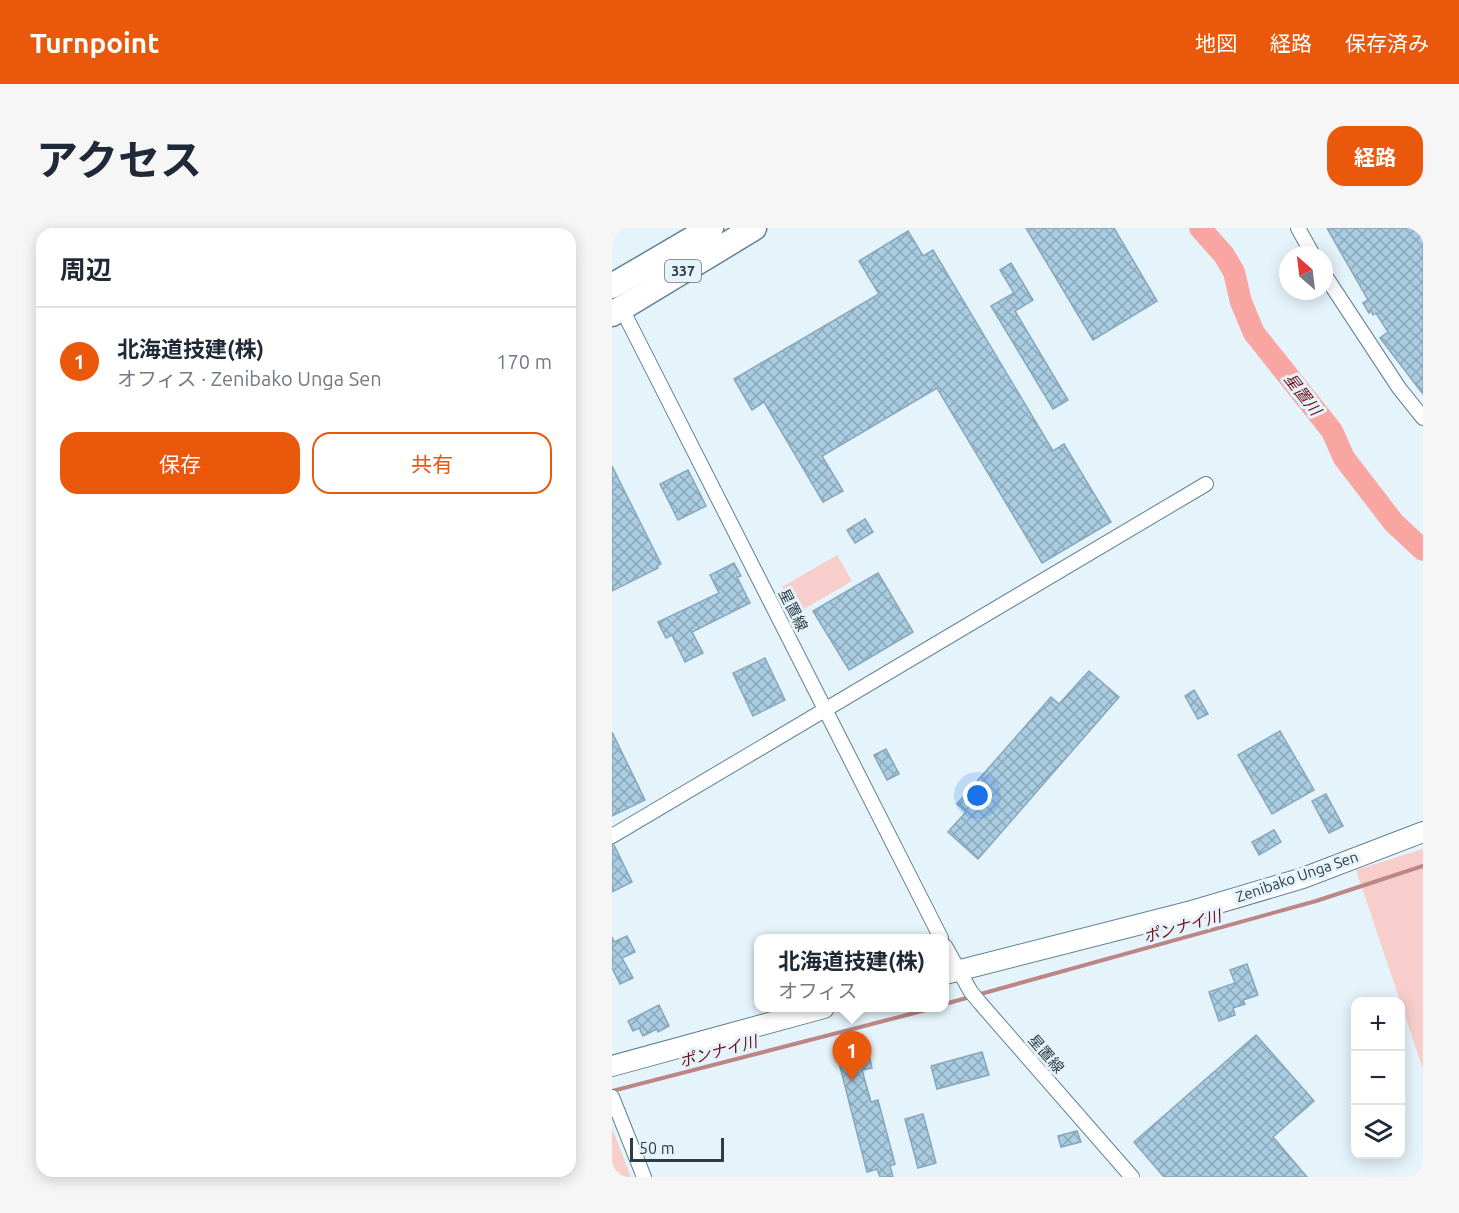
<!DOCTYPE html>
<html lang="ja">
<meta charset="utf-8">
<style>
:root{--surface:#fff;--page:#f6f6f7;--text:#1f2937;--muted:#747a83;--line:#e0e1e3;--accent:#ea580c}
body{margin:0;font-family:Ubuntu,"Noto Sans JP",sans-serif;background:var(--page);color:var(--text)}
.controls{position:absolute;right:18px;bottom:18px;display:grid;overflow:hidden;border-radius:12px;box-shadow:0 3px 15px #0003}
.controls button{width:54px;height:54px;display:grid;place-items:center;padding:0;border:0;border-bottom:2px solid var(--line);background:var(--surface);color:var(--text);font:30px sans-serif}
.compass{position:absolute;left:667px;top:18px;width:54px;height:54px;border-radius:50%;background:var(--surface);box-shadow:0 3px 15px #0003;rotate:332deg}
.scale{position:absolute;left:18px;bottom:15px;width:94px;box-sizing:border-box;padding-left:6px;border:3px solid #2e3c45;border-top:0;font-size:16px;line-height:21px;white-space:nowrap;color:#2e3c45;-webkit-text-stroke:4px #e5f3fb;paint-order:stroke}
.you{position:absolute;left:366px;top:568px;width:21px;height:21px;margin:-15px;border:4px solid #fff;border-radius:50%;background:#1a73e8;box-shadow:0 0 0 9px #1a73e833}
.badge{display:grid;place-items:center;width:39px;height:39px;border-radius:50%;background:var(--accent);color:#fff;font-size:20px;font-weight:700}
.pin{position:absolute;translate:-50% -50px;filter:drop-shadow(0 2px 3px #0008)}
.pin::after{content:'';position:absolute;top:32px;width:21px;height:18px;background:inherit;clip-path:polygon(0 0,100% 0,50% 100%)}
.popup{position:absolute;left:142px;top:706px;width:195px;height:78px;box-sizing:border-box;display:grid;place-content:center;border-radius:12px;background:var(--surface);filter:drop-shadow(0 2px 4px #0005);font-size:20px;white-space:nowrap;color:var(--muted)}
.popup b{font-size:22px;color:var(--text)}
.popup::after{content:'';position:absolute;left:50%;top:100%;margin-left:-12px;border:12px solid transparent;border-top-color:var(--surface)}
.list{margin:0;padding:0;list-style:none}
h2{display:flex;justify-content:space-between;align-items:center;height:78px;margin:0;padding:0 24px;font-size:26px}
h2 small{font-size:20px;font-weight:400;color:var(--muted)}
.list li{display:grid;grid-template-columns:39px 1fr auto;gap:18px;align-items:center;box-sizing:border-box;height:108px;padding:0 24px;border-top:2px solid var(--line)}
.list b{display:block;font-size:22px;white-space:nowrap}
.list p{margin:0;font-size:20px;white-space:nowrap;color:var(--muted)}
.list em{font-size:20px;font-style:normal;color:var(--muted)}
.actions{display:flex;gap:12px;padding:18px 24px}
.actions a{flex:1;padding:14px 0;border:2px solid var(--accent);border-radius:18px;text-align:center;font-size:21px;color:var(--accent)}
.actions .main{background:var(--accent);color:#fff}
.icon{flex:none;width:33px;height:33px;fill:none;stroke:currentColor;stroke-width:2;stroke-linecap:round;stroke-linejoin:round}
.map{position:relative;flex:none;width:811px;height:949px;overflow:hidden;border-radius:18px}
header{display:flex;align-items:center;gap:36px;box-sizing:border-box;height:84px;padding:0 30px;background:var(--accent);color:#fff}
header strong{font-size:28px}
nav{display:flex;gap:33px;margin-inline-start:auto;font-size:21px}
.intro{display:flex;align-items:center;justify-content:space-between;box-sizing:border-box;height:144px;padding:0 36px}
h1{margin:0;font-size:42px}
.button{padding:15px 27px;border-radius:18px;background:var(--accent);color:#fff;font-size:21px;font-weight:700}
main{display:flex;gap:36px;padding:0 36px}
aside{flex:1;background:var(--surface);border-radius:18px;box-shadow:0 3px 15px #0003}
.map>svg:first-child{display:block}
</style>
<header>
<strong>Turnpoint</strong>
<nav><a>地図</a><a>経路</a><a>保存済み</a></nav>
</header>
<div class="intro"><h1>アクセス</h1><a class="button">経路</a></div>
<main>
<aside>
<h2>周辺<small></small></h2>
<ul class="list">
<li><span class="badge">1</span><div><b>北海道技建(株)</b><p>オフィス · Zenibako Unga Sen</p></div><em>170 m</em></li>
</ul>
<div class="actions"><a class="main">保存</a><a>共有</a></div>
</aside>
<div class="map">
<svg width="811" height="949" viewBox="0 0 811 949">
<defs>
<pattern id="building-cross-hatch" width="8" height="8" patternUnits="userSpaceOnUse" patternTransform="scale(1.5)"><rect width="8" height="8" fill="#a9cce1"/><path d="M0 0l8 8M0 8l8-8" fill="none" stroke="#8aa7b8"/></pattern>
</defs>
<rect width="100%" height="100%" fill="#e5f3fb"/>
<g fill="#f7cecb">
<path d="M 225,327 L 240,353 L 185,385 L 170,359 Z"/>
<path d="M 811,621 L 811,841 L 744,642 Z"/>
<path d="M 0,900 L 19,949 L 0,949 Z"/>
</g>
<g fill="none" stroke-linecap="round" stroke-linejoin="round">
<g stroke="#bc8686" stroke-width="4">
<path d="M 365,767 L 704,673 L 811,638"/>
<path d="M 333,776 L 358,769"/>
<path d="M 0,863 L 322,780"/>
</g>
<path stroke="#f9a6a2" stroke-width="22" d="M 588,0 L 612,27 L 622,44 L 629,74 L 642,105 L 720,203 L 732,230 L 782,295 L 811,322"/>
</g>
<g fill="url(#building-cross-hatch)" stroke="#86a7bc" stroke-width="1.5">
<path d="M 414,0 L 502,0 L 545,73 L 481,112 Z"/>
<path d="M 715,0 L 811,0 L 811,166 L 768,110 L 776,104 L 764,85 L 761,87 L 759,83 L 757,85 L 751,75 L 756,72 Z"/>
<path d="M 296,3 L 311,28 L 321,22 L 441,223 L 452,216 L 499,294 L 430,335 L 325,160 L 210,228 L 231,263 L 211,274 L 152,174 L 140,182 L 122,151 L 267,66 L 247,33 Z"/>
<path d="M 399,35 L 421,72 L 403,83 L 456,172 L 441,181 L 379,78 L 402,65 L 388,42 Z"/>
<path d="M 0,238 L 49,336 L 45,338 L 46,340 L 0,363 Z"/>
<path d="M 76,242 L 94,278 L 66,292 L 48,256 Z"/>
<path d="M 253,291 L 261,304 L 243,315 L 235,302 Z"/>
<path d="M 122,335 L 129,348 L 125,349 L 138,375 L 80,404 L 91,425 L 73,434 L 60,407 L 54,410 L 46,394 L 107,365 L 98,347 Z"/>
<path d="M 266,345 L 301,404 L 237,442 L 201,383 Z"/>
<path d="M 153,430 L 173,472 L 141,488 L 121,445 Z"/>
<path d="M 477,443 L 507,469 L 366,631 L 336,604 L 354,584 L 345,576 L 439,469 L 447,476 Z"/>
<path d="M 582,462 L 596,486 L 586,491 L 573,468 Z"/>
<path d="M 668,503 L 702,562 L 660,586 L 626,527 Z"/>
<path d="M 0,504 L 33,572 L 0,588 Z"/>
<path d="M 274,521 L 287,546 L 275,552 L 262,527 Z"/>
<path d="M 714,566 L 731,598 L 717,605 L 700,573 Z"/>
<path d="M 662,602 L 669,614 L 647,627 L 640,614 Z"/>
<path d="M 0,617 L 2,617 L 20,654 L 0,664 Z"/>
<path d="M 15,708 L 23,724 L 10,730 L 21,750 L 8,756 L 0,740 L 0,709 L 2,714 Z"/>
<path d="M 635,736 L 646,767 L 631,772 L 633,776 L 621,780 L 623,787 L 607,793 L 597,764 L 623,755 L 618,742 Z"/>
<path d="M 47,777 L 57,798 L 46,804 L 45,801 L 31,808 L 27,800 L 21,803 L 16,793 Z"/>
<path d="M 644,807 L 702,873 L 661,909 L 695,949 L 552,949 L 522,914 Z"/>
<path d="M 245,822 L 248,833 L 258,831 L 260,840 L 250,842 L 259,874 L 266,872 L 283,936 L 278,938 L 281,949 L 268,949 L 265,941 L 255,944 L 225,827 Z"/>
<path d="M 370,824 L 377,847 L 325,861 L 319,838 Z"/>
<path d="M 311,886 L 324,935 L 306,940 L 293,891 Z"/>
<path d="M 465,903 L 469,914 L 449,919 L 446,908 Z"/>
</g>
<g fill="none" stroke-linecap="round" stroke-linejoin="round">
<defs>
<g id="street">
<path d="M 686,0 L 701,27"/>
<path d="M 712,46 L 787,160 L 811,190"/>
<path d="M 5,77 L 10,81 L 329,710"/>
<path d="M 0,608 L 594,256"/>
<path d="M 333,718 L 359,764 L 369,776 L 520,949"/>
<path d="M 0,869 L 32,949"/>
</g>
<g id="secondary">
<path d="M 333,746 L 576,684 L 691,650 L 811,604"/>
<path d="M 0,838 L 212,780"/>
</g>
<g id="highway">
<path d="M 0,58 L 99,0"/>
<path d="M 0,86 L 142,0"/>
</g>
</defs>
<use href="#street" stroke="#618195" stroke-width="16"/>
<use href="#secondary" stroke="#618195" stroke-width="22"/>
<use href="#highway" stroke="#618195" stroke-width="27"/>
<use href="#street" stroke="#fff" stroke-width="14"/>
<use href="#secondary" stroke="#fff" stroke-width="20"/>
<use href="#highway" stroke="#fff" stroke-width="24"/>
</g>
<g text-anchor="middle" stroke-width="6" stroke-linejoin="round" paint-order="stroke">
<rect fill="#e5f3fb" stroke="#65737c" stroke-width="1.5" x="53" y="32" width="36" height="22" rx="4.5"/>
<g font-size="14" font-weight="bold" fill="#2e3c45">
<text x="71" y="48">337</text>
</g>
<g font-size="15" fill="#2e3c45" stroke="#e5f3fb">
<text transform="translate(181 382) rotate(63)" y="5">星置線</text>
<text transform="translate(685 649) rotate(-19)" y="5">Zenibako Unga Sen</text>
<text transform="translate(434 826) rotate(49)" y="5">星置線</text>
</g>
<g font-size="16" font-style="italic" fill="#72111a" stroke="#e5f3fb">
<text transform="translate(691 166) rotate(52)" y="6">星置川</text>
<text transform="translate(570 698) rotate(-16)" y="6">ポンナイ川</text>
<text transform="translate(106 823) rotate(-15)" y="6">ポンナイ川</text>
</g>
</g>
</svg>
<div class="controls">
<button>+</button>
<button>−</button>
<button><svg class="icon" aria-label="layers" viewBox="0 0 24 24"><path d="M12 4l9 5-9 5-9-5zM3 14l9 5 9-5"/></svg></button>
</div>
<svg class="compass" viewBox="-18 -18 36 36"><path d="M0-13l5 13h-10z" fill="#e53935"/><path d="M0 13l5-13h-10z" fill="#747a83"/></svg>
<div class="scale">50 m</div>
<div class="you"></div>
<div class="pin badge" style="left:240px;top:853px">1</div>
<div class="popup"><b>北海道技建(株)</b>オフィス</div>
</div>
</main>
